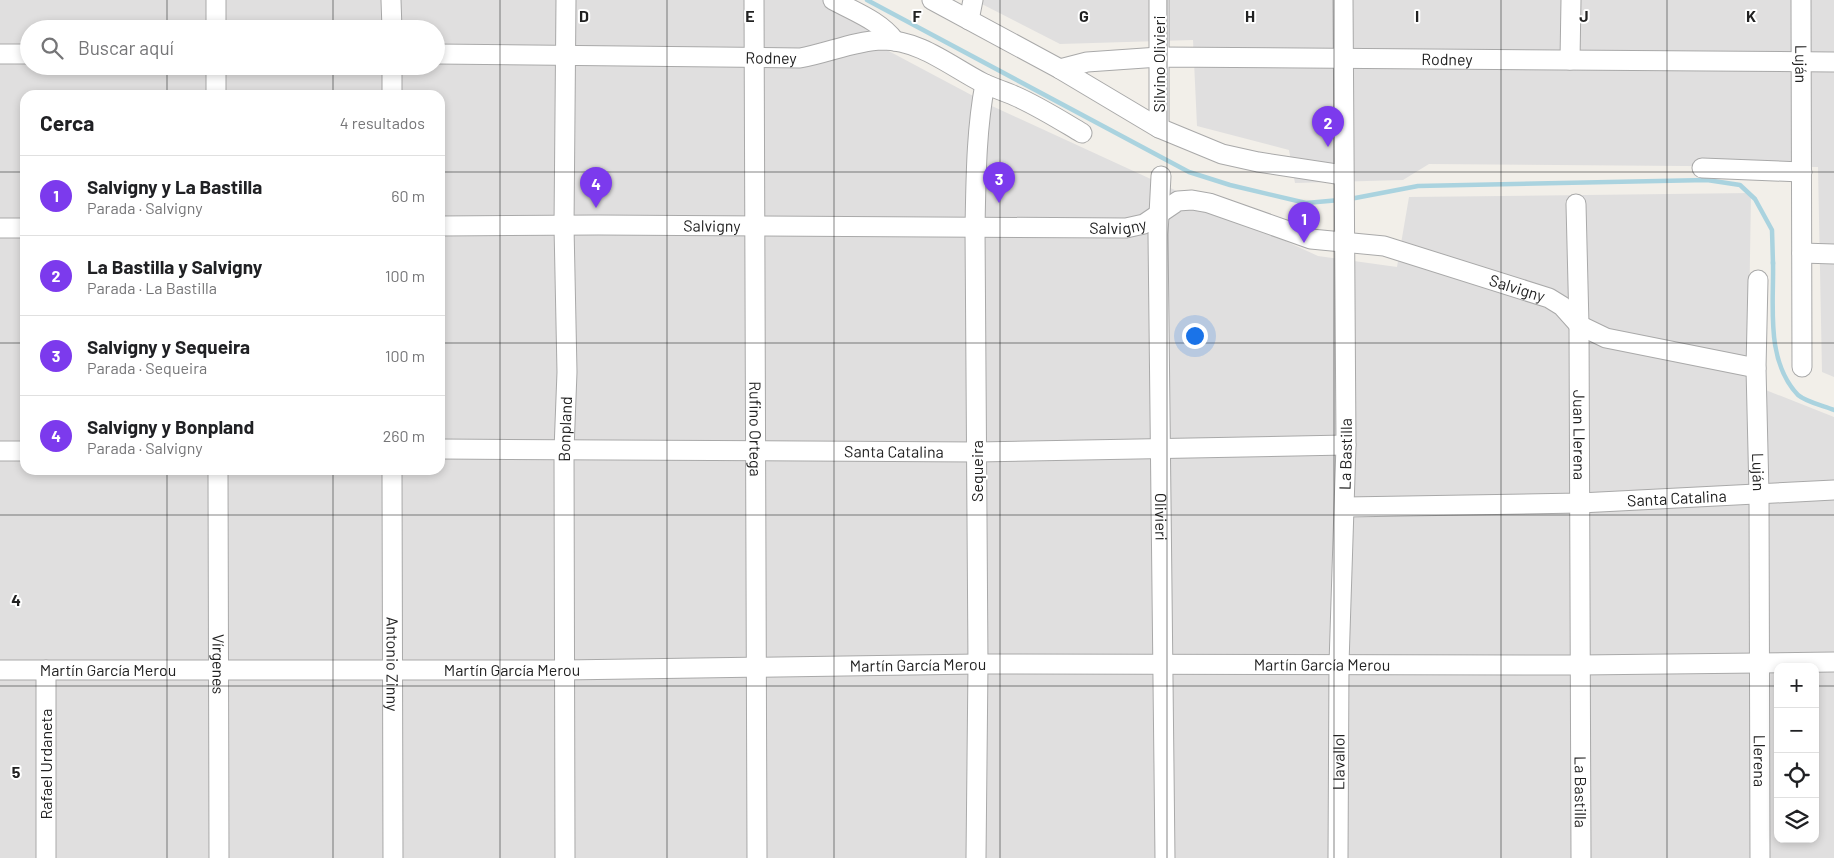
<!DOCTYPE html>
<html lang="es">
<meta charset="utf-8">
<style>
:root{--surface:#fff;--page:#f6f6f6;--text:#202124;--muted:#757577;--line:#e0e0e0;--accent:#7c3aed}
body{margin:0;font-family:Barlow,sans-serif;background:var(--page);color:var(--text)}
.controls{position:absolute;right:15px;bottom:15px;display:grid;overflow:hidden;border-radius:10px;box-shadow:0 2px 8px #0003}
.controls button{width:45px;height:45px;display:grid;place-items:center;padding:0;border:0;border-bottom:1px solid var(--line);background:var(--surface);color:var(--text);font:25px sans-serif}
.you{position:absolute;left:1194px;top:335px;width:18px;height:18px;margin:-12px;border:4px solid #fff;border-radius:50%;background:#1a73e8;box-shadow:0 0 0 8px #1a73e833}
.badge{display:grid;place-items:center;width:32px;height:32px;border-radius:50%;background:var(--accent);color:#fff;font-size:16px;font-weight:700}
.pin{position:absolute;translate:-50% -41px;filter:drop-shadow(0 1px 2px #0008)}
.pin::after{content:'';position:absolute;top:26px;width:18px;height:15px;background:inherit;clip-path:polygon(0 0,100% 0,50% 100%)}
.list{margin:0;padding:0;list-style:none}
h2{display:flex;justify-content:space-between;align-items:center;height:65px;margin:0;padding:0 20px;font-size:21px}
h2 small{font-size:16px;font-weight:400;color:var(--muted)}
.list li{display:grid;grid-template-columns:32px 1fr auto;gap:15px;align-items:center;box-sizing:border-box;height:80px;padding:0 20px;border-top:1px solid var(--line)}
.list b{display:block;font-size:19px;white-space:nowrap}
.list p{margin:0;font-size:16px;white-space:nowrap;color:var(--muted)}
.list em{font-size:16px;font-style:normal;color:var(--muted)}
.icon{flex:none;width:28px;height:28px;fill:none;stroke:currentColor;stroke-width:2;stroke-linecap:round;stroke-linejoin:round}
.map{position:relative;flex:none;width:1834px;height:858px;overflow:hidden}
.search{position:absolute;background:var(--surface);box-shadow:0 2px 8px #0003;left:20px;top:20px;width:425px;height:55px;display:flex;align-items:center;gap:12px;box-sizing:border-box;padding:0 18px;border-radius:28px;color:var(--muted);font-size:19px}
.panel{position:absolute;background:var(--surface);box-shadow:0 2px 8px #0003;left:20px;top:90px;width:425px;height:385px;border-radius:15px}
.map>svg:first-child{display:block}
</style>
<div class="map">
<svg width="1834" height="858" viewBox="0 0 1834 858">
<rect width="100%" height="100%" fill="#f2efe9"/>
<g fill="#e0dfdf" fill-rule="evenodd">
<path d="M 0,0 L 828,0 L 858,16 L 883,48 L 992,106 L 1318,256 L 1397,267 L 1409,197 L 1751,193 L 1748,383 L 1834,417 L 1834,858 L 0,858 ZM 29,29 L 436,29 L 436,66 L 29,66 ZM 25,95 L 440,95 L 440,470 L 25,470 ZM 1778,667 L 1815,667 L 1815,839 L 1778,839 Z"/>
<path d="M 974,0 L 1834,0 L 1834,377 L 1822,372 L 1818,167 L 1429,164 L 1403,180 L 1295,183 L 1289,150 L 1197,126 L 1193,40 L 1060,44 Z"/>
</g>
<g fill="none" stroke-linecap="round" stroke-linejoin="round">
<g stroke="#aad3df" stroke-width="4.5">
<path d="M 867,0 L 1189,172 L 1230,185 L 1306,203 L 1340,200"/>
<path d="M 1350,199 L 1418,186 L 1707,180 L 1740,185 L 1755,199 L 1772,230 L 1773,264"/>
<path d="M 1773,262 C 1774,306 1765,360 1798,395 C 1806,402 1824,406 1834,410"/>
</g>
<defs>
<g id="minor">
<path d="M 391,0 L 392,29"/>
<path id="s1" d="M 754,0 L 757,858"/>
<path d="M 833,0 C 855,12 880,21 895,41"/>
<path d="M 932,0 L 1060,69 L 1159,128 L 1222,154 L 1258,162 L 1343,175"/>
<path id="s2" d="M 1801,0 L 1802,367"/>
<path d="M 969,20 L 973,0"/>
<path d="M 216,29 L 216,0"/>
<path d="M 0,54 L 29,54"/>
<path id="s3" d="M 436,54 L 800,58 C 828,53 854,41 882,40 C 920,40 950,66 983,83 C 993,88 1004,91 1015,96 C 1038,106 1060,120 1082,133"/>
<path d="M 1570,60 L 1571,0"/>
<path d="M 216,66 L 216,95"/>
<path id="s4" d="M 1060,69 L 1087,62 L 1159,57 L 1834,62"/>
<path d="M 392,95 L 392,66"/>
<path d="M 1159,128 L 1159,0"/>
<path d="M 1702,168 L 1802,172"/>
<path id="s5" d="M 1161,176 L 1158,234 L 1165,858"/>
<path id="s6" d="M 1576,204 L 1579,325 L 1581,858"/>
<path id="s7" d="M 440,226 L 598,225 L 1126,228 L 1144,224 L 1178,201 L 1192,200 L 1209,203 L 1311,239 L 1384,246 L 1549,298 L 1562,306 L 1579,325 L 1606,338 L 1756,368"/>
<path d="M 0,228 L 25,228"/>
<path d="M 1802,253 L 1834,254"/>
<path id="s8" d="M 1758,280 L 1756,368 L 1759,493 L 1760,858"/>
<path id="s9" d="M 440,449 L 977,452 L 1346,445"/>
<path d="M 0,451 L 25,451"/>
<path id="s10" d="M 218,470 L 219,858"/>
<path id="s11" d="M 392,470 L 393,858"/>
<path id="s12" d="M 1346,507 L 1580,503 L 1834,490"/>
<path id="s13" d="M 0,670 L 564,670 L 978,664 L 1580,665 L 1834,662"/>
<path d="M 46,670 L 46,858"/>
<path id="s14" d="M 565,858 L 564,450 L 567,372 L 564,226 L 566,0"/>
<path d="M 976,858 L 978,664 L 975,228 C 976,180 976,131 985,84"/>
<path id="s15" d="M 1338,858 L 1339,664 L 1346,445 L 1343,0"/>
</g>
</defs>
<use href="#minor" stroke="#a9a9a9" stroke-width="21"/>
<use href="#minor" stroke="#fff" stroke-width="19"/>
</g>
<path fill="none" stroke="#222" stroke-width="1" stroke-opacity="0.55" d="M 167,0 L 167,29M 333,0 L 333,29M 500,0 L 500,858M 667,0 L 667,858M 834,0 L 834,858M 1000,0 L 1000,858M 1167,0 L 1167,858M 1334,0 L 1334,858M 1501,0 L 1501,858M 1667,0 L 1667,858M 167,66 L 167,95M 333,66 L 333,95M 0,172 L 25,172M 440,172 L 1834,172M 0,343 L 25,343M 440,343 L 1834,343M 167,470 L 167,858M 333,470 L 333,858M 0,515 L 1834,515M 0,686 L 1778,686M 1815,686 L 1834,686"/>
<g text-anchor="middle" stroke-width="4" stroke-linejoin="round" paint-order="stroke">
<g font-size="16" fill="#222" stroke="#fff">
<text dy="6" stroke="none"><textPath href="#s3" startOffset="335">Rodney</textPath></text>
<text dy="6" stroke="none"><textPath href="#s4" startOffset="388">Rodney</textPath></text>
<text transform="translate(1159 64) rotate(-90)" y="6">Silvino Olivieri</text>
<text dy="6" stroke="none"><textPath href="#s2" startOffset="64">Luján</textPath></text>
<text dy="6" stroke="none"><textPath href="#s7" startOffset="678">Salvigny</textPath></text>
<text dy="6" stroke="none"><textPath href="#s7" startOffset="272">Salvigny</textPath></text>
<text dy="6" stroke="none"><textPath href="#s7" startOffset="1098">Salvigny</textPath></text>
<text dy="6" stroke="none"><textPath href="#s14" startOffset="429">Bonpland</textPath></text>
<text dy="6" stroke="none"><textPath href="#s1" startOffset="429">Rufino Ortega</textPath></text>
<text dy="6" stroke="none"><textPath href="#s6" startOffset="231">Juan Llerena</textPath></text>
<text dy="6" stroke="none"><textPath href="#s9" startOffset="454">Santa Catalina</textPath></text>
<text dy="6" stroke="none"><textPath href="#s15" startOffset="404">La Bastilla</textPath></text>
<text transform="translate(977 471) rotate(-90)" y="6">Sequeira</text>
<text dy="6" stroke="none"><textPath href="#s8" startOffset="192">Luján</textPath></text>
<text dy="6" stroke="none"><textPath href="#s12" startOffset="331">Santa Catalina</textPath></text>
<text dy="6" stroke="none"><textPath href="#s5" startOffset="341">Olivieri</textPath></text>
<text dy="6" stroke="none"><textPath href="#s10" startOffset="194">Vírgenes</textPath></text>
<text dy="6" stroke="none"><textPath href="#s11" startOffset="194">Antonio Zinny</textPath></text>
<text dy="6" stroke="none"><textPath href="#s13" startOffset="918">Martín García Merou</textPath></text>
<text dy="6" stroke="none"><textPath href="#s13" startOffset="1322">Martín García Merou</textPath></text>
<text dy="6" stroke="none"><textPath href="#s13" startOffset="512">Martín García Merou</textPath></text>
<text dy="6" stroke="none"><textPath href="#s13" startOffset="108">Martín García Merou</textPath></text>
<text dy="6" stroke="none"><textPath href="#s15" startOffset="96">Llavallol</textPath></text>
<text dy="6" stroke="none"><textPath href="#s8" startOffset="481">Llerena</textPath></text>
<text transform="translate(46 764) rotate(-90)" y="6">Rafael Urdaneta</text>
<text dy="6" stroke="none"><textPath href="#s6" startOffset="588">La Bastilla</textPath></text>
</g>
</g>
<g font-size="16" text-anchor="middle" font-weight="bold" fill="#222" stroke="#fff" stroke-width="4" stroke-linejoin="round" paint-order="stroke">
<text x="584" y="22">D</text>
<text x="750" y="22">E</text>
<text x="917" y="22">F</text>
<text x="1084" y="22">G</text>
<text x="1250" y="22">H</text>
<text x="1417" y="22">I</text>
<text x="1584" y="22">J</text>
<text x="1751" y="22">K</text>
<text x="16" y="606">4</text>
<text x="16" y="778">5</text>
</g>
</svg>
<div class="controls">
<button>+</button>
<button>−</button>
<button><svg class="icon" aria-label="locate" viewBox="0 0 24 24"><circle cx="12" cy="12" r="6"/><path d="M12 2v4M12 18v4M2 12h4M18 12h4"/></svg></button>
<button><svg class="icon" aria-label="layers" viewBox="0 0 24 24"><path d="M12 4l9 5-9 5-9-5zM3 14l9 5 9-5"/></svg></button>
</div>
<div class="you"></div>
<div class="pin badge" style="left:1304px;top:243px">1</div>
<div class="pin badge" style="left:1328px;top:147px">2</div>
<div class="pin badge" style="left:999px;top:203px">3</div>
<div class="pin badge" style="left:596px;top:208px">4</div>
<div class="search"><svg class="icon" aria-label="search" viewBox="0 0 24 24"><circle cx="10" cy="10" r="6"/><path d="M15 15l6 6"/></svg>Buscar aquí</div>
<section class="panel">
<h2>Cerca<small>4 resultados</small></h2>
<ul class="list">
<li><span class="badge">1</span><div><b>Salvigny y La Bastilla</b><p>Parada · Salvigny</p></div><em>60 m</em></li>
<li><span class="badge">2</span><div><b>La Bastilla y Salvigny</b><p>Parada · La Bastilla</p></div><em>100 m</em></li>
<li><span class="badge">3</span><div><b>Salvigny y Sequeira</b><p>Parada · Sequeira</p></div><em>100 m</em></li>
<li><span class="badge">4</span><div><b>Salvigny y Bonpland</b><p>Parada · Salvigny</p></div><em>260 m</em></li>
</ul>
</section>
</div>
